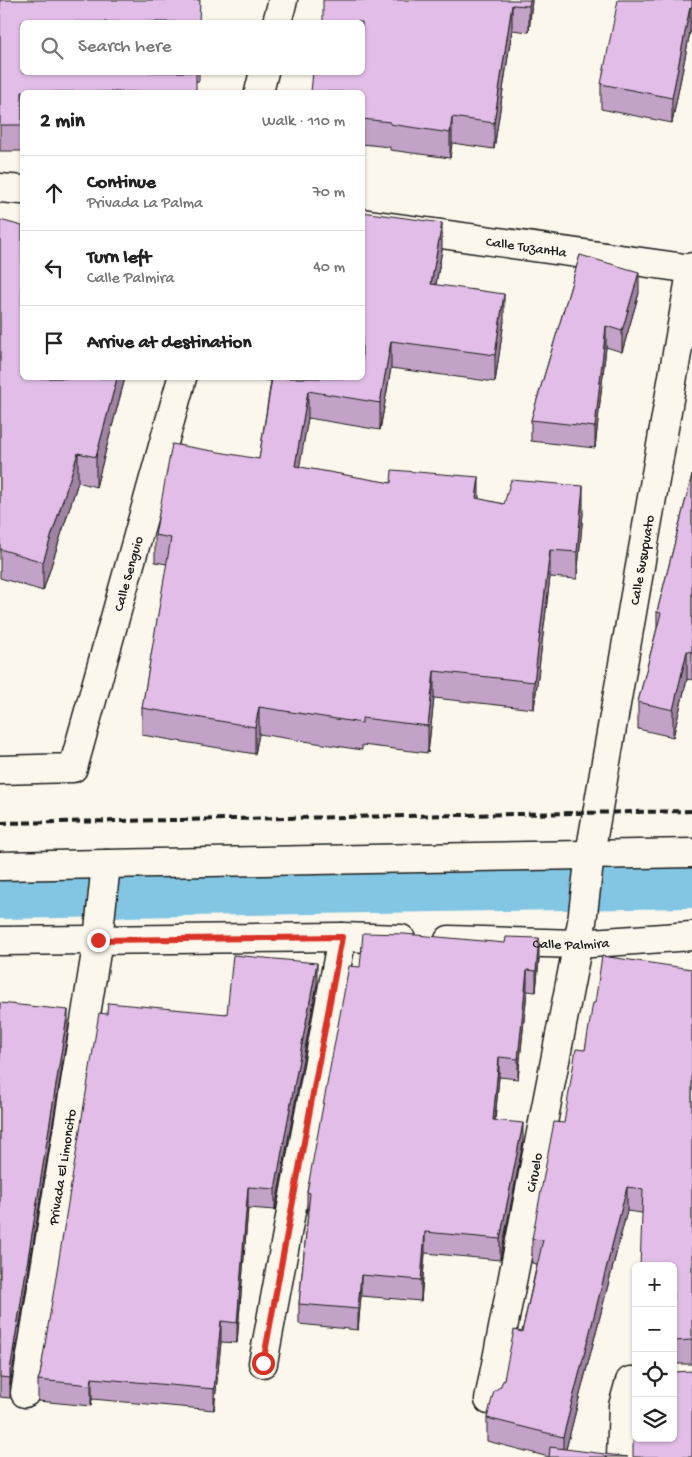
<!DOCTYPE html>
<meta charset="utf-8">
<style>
:root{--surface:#fff;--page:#f6f6f6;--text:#222;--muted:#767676;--line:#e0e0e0}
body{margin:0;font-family:"Gochi Hand",sans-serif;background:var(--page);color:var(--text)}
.controls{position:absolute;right:15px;bottom:15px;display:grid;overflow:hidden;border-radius:8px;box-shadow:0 1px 4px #0004}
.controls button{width:45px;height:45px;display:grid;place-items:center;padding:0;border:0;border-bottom:1px solid var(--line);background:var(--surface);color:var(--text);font:25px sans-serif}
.stop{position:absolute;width:15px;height:15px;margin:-11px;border:4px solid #d93025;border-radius:50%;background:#fff}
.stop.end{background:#d93025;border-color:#fff;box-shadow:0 1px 5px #0008}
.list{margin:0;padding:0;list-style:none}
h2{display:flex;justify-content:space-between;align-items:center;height:65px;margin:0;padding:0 20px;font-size:21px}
h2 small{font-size:16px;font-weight:400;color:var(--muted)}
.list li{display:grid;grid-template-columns:32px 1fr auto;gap:15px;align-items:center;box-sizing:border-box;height:75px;padding:0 20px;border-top:1px solid var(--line)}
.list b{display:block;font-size:19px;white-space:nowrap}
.list p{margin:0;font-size:16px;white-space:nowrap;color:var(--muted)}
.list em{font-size:16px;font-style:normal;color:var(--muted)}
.icon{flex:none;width:28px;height:28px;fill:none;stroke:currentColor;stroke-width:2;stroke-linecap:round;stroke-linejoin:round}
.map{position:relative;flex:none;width:692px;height:1457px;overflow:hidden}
.search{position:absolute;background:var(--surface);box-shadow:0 1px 4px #0004;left:20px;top:20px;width:345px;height:55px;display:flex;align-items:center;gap:12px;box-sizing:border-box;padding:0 18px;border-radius:8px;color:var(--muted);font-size:19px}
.panel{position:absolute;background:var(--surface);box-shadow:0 1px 4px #0004;left:20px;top:90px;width:345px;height:290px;border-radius:8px}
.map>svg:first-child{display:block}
</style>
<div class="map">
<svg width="692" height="1457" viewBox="0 0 692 1457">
<rect width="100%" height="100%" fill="#fbf7ec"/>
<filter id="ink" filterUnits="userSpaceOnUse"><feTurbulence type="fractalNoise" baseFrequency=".02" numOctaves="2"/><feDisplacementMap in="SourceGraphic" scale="10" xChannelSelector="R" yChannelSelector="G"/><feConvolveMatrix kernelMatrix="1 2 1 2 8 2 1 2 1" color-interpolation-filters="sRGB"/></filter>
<g filter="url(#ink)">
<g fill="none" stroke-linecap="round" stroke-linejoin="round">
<path stroke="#82c6e3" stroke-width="44" d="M 0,897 L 692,886"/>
<defs>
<g id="minor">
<path d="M 277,22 L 283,0"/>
<path d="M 259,92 L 264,72"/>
<path d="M 0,188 L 22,190"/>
<path id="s1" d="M 362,223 L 692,269"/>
<path id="s2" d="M 0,770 L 73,768 L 182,378"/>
<path d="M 0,866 L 692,853"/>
<path id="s3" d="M 449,940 L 577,944 L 692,936"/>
<path d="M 0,941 L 342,937 L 401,939"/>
<path d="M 263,1363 L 342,937"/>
<path id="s4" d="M 25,1393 L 98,940 L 106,864"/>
<path id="s5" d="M 489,1400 L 582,922 L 590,854 L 692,267"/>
<path d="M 621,1457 L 623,1406 L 630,1381 L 636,1381"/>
</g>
</defs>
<use href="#minor" stroke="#1c1c1c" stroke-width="31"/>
<use href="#minor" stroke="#fbf7ec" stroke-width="28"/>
<path stroke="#1c1c1c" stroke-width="4" stroke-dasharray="8 4" stroke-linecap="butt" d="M 0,823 L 692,811"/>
</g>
<g fill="#c2a3c7" stroke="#1c1c1c">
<path d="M 0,0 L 22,72 L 199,72 L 199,81 L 22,92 L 22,151 L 0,151 Z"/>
<path d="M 532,0 L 529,32 L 512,30 L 494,149 L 452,143 L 450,158 L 390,150 L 390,147 L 362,144 L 362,22 Z"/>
<path d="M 692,0 L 692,32 L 690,32 L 672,123 L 601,109 L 601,84 Z"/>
<path d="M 0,220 L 125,378 L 96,487 L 78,482 L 43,591 L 0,578 Z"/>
<path d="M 442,250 L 436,285 L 504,321 L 495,382 L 391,368 L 380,430 L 308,418 L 299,467 L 479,499 L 504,504 L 583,513 L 577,579 L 550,577 L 534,709 L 434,698 L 428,753 L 362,745 L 362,750 L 259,734 L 255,754 L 142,735 L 142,708 L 167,564 L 155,562 L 155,535 L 259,459 L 271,381 L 260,379 L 260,378 L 362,378 Z"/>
<path d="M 580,255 L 639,293 L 622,352 L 606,347 L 595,448 L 531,441 L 531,420 Z"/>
<path d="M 692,475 L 692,680 L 687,679 L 673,737 L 638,729 L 638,702 L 657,628 L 657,612 Z"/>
<path d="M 539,958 L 536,992 L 527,991 L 518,1079 L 499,1077 L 495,1120 L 523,1143 L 500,1260 L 425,1253 L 421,1301 L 361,1296 L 358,1330 L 299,1324 L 299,1304 L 308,1213 L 307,1213 L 307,1192 L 360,967 Z"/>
<path d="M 692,969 L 692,1364 L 673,1364 L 673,1266 L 642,1213 L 627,1211 L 566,1449 L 549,1457 L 487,1441 L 487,1418 L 504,1379 L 522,1332 L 537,1264 L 532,1263 L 532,1239 L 585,1050 L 595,1003 Z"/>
<path d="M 317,984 L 275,1210 L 248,1208 L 237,1343 L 221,1342 L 214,1410 L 92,1399 L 91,1406 L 38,1401 L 38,1380 L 40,1375 L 107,1014 L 227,1014 Z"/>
<path d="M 0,1003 L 68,1030 L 10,1385 L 10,1398 L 0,1397 Z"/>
</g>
<g fill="#9e84a2" stroke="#1c1c1c">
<path d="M 530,0 L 532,0 L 529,32 L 529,6 Z"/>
<path d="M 512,5 L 512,30 L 494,149 L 494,123 Z"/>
<path d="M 690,7 L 690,32 L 672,123 L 672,98 Z"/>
<path d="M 452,117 L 452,143 L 450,158 L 450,133 Z"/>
<path d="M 442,223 L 442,250 L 431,311 L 431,284 Z"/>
<path d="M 639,272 L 639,293 L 622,352 L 622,331 Z"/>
<path d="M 504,294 L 504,321 L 495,382 L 495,355 Z"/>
<path d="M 606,326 L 606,347 L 595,448 L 595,427 Z"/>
<path d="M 391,341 L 391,368 L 380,430 L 380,403 Z"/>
<path d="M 117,378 L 125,378 L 96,487 L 96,457 Z"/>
<path d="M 308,391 L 308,418 L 295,493 L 295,466 Z"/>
<path d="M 78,453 L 78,482 L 43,591 L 43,562 Z"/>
<path d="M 479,477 L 479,504 L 476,498 Z"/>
<path d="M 583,486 L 583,513 L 577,579 L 577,552 Z"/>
<path d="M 550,550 L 550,577 L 534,709 L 534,682 Z"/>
<path d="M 687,651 L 687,679 L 673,737 L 673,710 Z"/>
<path d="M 434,671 L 434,698 L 428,753 L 428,726 Z"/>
<path d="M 259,707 L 259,734 L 255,754 L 255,727 Z"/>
<path d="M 539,938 L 539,958 L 536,992 L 536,971 Z"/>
<path d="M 317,963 L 317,984 L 275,1210 L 275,1189 Z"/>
<path d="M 527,970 L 527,991 L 518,1079 L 518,1059 Z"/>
<path d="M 68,1010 L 68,1030 L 10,1385 L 10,1370 Z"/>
<path d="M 499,1057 L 499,1077 L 493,1141 L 493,1120 Z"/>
<path d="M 523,1123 L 523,1143 L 500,1260 L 500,1239 Z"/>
<path d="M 248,1187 L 248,1208 L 237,1343 L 237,1323 Z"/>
<path d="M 627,1187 L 627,1211 L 564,1457 L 563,1457 L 563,1437 Z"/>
<path d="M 425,1232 L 425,1253 L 421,1301 L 421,1280 Z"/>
<path d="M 361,1275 L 361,1296 L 358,1330 L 358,1309 Z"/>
<path d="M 221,1321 L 221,1342 L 214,1410 L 214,1389 Z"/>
<path d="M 92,1378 L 92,1399 L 91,1406 L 91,1385 Z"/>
</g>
<g fill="#e1bde7" stroke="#1c1c1c">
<path d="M 0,0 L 200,0 L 199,22 L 22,22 L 22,72 L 196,72 L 196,92 L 22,92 L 22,125 L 0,125 Z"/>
<path d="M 323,0 L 530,0 L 529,6 L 512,5 L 494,123 L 452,117 L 450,133 L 390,124 L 390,122 L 362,119 L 362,92 L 311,92 L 313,72 L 362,72 L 362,22 L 323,22 Z"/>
<path d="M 618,0 L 692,0 L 692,8 L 690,7 L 672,98 L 601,84 Z"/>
<path d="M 362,212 L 442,223 L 431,284 L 504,294 L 495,355 L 391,341 L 380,403 L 308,391 L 295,466 L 391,483 L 392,470 L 479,477 L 476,498 L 504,504 L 511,480 L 583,486 L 577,552 L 550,550 L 534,682 L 434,671 L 428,726 L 362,718 L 362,723 L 259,707 L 255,727 L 142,708 L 171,538 L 155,535 L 172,444 L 259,459 L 272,378 L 362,378 Z"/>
<path d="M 0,220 L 22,226 L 22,378 L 117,378 L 96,457 L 78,453 L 43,562 L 0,549 Z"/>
<path d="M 580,255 L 639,272 L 622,331 L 606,326 L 595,427 L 531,420 Z"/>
<path d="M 692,475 L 692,652 L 687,651 L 673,710 L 638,702 L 661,613 L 657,612 Z"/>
<path d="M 363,933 L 405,934 L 505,943 L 506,937 L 539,938 L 536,971 L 527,970 L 518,1059 L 499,1057 L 493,1120 L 523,1123 L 500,1239 L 425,1232 L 421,1280 L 361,1275 L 358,1309 L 299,1304 L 310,1193 L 307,1192 L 349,966 L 360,967 Z"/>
<path d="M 233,955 L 317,963 L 275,1189 L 248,1187 L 237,1323 L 221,1321 L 214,1389 L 92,1378 L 91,1385 L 38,1380 L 40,1375 L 99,1013 L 107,1014 L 108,1003 L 227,1014 Z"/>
<path d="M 602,956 L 692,969 L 692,1340 L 673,1341 L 673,1266 L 640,1266 L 643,1189 L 627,1187 L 563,1437 L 487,1418 L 494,1391 L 500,1387 L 504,1379 L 514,1330 L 522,1332 L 543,1240 L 532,1239 L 554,1122 L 564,1123 L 576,1049 L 585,1050 L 593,1003 L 595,1003 Z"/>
<path d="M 0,1003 L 68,1010 L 10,1370 L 10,1378 L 0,1377 Z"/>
<path d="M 692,1371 L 692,1457 L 633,1457 L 633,1442 L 636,1436 L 636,1438 L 673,1438 L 673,1372 Z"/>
<path d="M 550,1447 L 628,1457 L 549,1457 Z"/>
</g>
</g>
<g fill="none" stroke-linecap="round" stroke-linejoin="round" filter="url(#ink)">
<path stroke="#d93025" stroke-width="6" d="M 98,940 L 342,937 L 263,1363"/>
</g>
<g text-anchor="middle" stroke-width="4" stroke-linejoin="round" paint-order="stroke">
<g font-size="14" fill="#1c1c1c" stroke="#fbf7ec">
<text dy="5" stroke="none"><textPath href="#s1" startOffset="166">Calle Tuzantla</textPath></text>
<text dy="5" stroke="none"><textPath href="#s5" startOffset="854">Calle Susupuato</textPath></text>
<text dy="5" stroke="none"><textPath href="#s2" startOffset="275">Calle Senguio</textPath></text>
<text dy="5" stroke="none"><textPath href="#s3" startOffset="122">Calle Palmira</textPath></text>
<text dy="5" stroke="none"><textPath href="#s4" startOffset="229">Privada El Limoncito</textPath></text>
<text dy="5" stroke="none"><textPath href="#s5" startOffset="232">Ciruelo</textPath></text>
</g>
</g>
</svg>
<div class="controls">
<button>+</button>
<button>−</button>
<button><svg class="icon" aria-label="locate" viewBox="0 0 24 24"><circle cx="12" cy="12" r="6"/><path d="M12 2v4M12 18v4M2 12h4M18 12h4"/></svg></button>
<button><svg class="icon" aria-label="layers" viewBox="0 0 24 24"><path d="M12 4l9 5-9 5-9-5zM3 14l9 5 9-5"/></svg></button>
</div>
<div class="stop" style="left:263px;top:1363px"></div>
<div class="stop end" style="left:98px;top:940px"></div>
<div class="search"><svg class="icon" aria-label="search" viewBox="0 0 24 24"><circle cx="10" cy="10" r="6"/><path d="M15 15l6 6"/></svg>Search here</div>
<section class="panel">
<h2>2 min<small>Walk · 110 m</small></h2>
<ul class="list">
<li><svg class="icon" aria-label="ahead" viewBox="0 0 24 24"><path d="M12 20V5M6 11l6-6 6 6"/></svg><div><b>Continue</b><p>Privada La Palma</p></div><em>70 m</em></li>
<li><svg class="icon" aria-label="left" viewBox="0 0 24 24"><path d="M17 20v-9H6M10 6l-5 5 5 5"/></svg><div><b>Turn left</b><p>Calle Palmira</p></div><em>40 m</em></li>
<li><svg class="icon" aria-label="arrive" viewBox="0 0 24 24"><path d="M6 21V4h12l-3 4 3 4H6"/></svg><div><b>Arrive at destination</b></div></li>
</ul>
</section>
</div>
